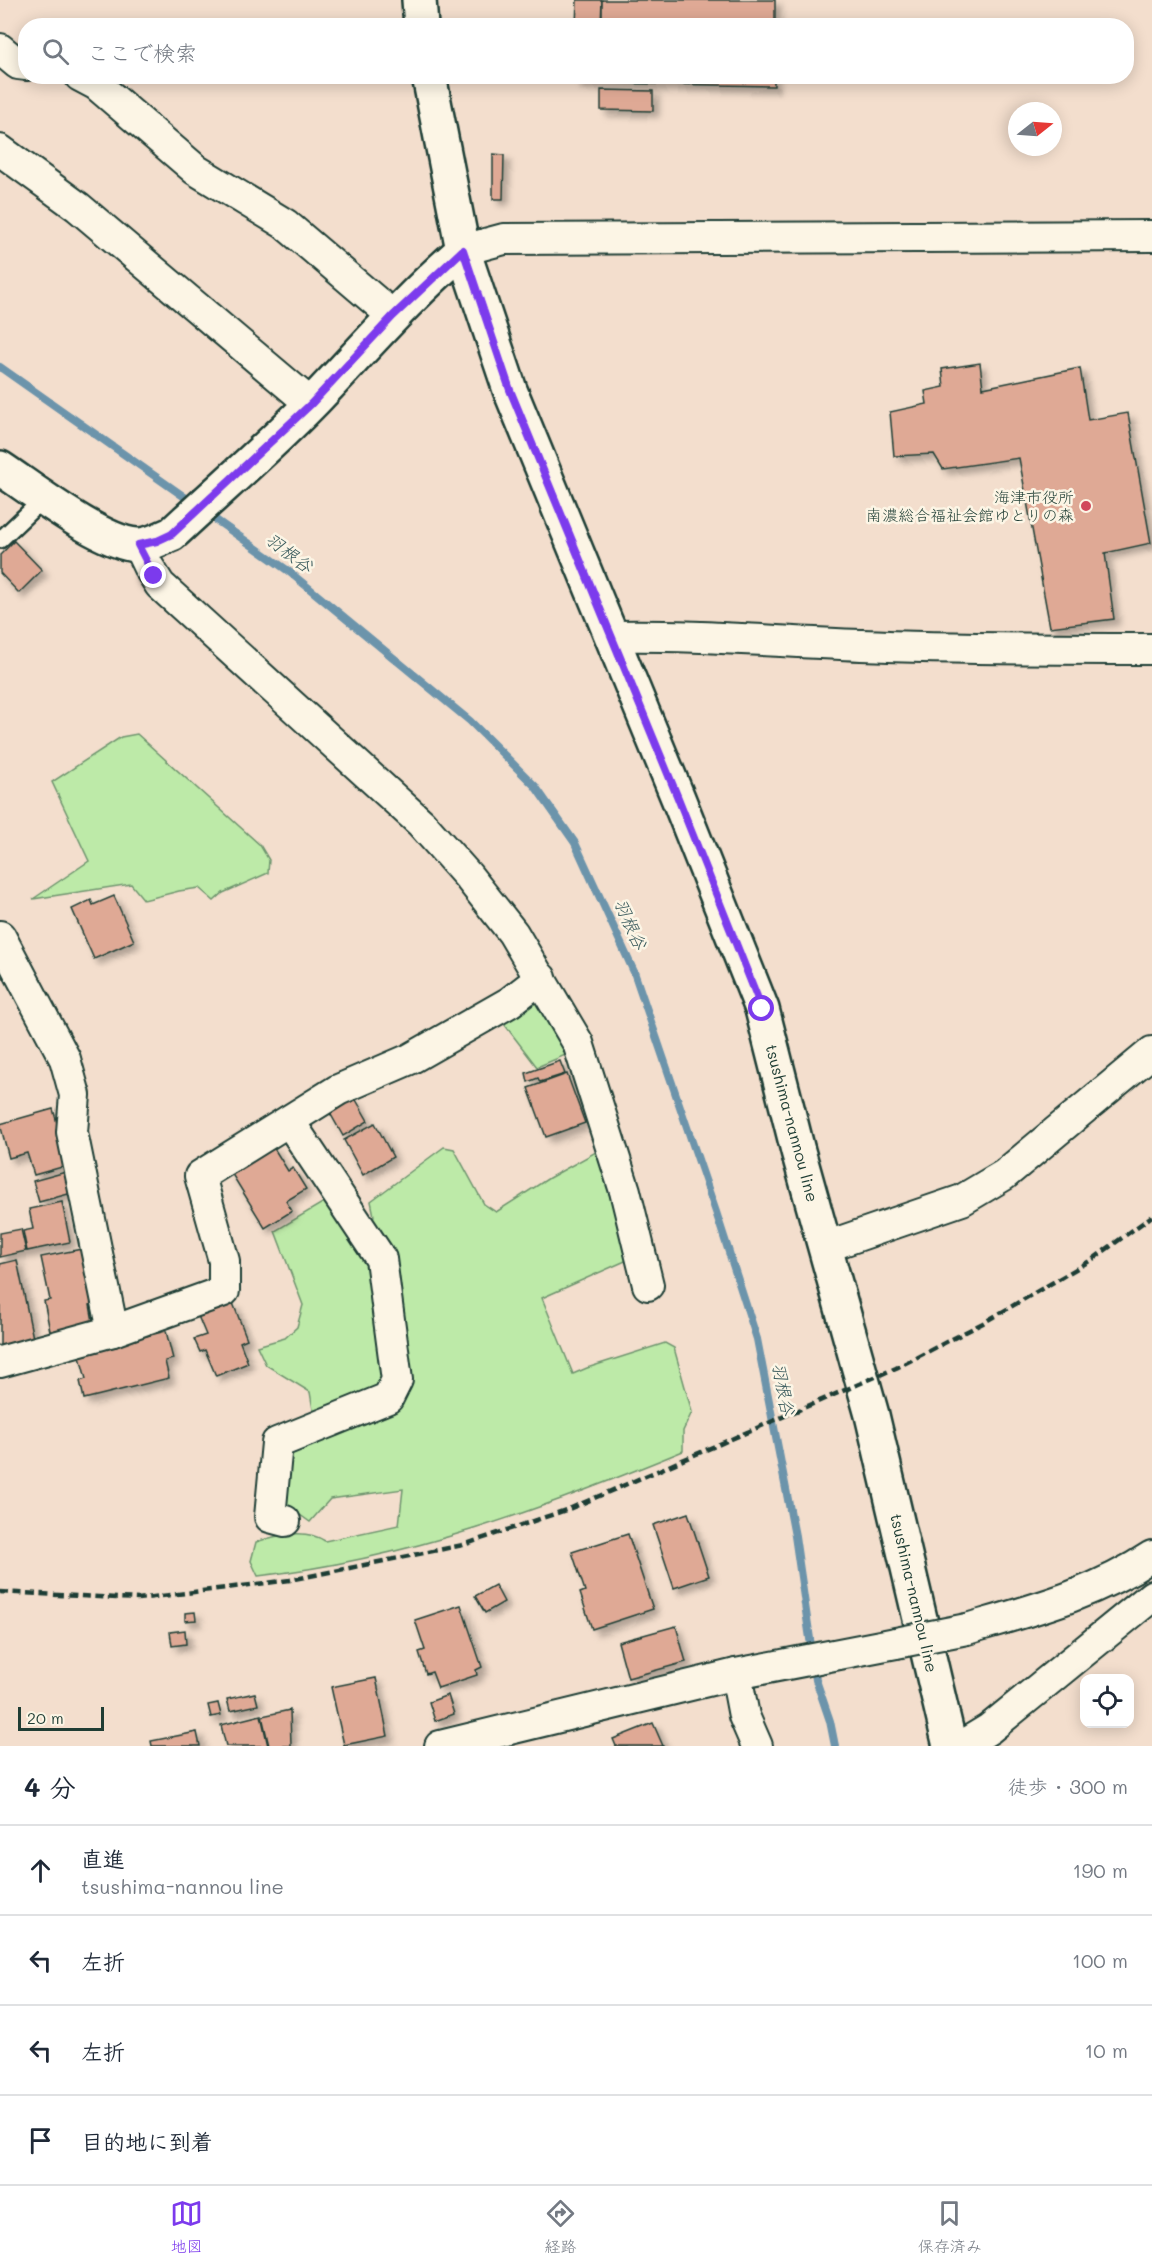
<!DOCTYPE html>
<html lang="ja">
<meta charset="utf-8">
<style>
:root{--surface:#fff;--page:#f6f6f7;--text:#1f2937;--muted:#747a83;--line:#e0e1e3;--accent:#7c3aed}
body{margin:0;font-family:Mali,"Klee One",sans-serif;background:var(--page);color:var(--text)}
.controls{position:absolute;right:18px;bottom:18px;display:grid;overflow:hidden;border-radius:12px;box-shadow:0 3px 15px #0003}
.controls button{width:54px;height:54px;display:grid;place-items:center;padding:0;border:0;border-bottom:2px solid var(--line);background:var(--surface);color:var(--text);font:30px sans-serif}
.compass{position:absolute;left:1008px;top:102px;width:54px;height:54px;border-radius:50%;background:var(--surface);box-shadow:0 3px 15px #0003;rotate:73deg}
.scale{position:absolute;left:18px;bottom:15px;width:86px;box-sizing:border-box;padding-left:6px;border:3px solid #1f3d34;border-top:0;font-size:16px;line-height:21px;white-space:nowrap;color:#1f3d34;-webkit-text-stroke:4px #fcf5e5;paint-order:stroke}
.stop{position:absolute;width:18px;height:18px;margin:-14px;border:4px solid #7c3aed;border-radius:50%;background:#fff}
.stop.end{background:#7c3aed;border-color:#fff;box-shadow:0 2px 6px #0008}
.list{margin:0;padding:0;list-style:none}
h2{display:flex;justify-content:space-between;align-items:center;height:78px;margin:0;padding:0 24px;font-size:26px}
h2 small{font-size:20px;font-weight:400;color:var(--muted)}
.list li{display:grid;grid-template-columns:39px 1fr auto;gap:18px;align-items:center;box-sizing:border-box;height:90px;padding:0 24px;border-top:2px solid var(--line)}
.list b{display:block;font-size:22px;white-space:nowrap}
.list p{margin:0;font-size:20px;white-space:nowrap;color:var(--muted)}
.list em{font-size:20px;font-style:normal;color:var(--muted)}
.icon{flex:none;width:33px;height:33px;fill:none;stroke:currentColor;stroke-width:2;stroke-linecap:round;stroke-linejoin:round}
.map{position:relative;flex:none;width:1152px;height:1746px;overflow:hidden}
.search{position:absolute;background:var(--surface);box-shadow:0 3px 15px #0003;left:18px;right:18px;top:18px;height:66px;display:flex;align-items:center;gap:15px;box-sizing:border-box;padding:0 21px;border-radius:24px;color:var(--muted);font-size:22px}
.sheet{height:438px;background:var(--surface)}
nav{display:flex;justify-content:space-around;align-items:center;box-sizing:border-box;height:84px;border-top:2px solid var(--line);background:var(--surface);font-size:16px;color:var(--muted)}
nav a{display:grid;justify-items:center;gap:3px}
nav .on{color:var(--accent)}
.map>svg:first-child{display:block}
</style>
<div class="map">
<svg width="1152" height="1746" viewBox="0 0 1152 1746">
<defs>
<filter id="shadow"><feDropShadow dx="5.5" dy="5.5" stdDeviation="3" flood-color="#0004"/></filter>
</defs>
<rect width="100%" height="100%" fill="#f3decd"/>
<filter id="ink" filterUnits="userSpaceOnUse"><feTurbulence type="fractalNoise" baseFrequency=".0167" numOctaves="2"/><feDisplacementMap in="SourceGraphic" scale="12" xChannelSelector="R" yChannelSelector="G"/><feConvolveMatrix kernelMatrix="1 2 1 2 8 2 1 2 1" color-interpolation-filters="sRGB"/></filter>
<g filter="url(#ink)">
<g fill="#bdeaa8" stroke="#6e946e" stroke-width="1.5">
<path d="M 137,734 L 260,845 L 269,860 L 268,873 L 223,893 L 214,901 L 199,888 L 179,891 L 144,900 L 131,884 L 33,899 L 89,861 L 52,782 L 121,737 Z"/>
<path d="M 546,1000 L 575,1051 L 537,1067 L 501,1020 L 528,1001 Z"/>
<path d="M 444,1147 L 454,1149 L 484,1204 L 496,1212 L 549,1178 L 603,1148 L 632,1258 L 542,1298 L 573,1374 L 587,1368 L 665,1343 L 674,1348 L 692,1412 L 683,1431 L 683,1451 C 545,1508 409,1559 258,1576 L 251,1561 L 256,1542 C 278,1535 305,1528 325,1541 L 399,1525 L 403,1489 L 330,1499 L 310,1522 L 282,1502 L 291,1454 L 313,1437 L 396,1408 L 368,1221 L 374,1216 L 371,1201 Z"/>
<path d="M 329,1199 L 372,1264 L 383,1388 L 314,1416 L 310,1392 L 266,1365 L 257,1346 L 285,1338 L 297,1327 L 303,1305 L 275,1231 Z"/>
</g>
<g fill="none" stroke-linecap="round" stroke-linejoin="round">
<g stroke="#6c94ab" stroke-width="8">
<path d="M 0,367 L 196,505"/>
<path d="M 206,513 L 287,570 L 470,721 L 535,786 L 575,843 L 634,972 L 716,1212 L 757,1339 L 795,1536 L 816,1680 L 830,1721 L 835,1746"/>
</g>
</g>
<g fill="#dfa995" stroke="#1f3d34" stroke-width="1.5" filter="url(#shadow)">
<path d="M 577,0 L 602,0 L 601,26 L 576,26 Z"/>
<rect x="602" y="0" width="173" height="26"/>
<rect x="576" y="76" width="24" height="7"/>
<path d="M 601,76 L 774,76 L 774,86 L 601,83 Z"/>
<path d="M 601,90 L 653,91 L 653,111 L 601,110 Z"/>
<path d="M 493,154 L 504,155 L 503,199 L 493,199 Z"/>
<path d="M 980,363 L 983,388 L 1080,368 L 1088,420 L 1128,413 L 1151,543 L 1105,553 L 1114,619 L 1050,627 L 1019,458 L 943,469 L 934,454 L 894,456 L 890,412 L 927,404 L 925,391 L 944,387 L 942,369 Z"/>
<path d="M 14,541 L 42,570 L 19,593 L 0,573 L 0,555 Z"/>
<path d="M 114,896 L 134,941 L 94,959 L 72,909 L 91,900 L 93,905 Z"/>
<path d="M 560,1061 L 565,1074 L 540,1082 L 538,1078 L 528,1082 L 526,1073 Z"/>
<path d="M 567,1074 L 585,1123 L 546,1137 L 528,1088 Z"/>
<path d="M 355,1098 L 368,1121 L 343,1136 L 330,1113 Z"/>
<path d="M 53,1109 L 69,1165 L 34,1175 L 27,1153 L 9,1158 L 0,1124 Z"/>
<path d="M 375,1123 L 393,1157 L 363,1175 L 344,1140 Z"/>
<path d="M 272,1145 L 288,1171 L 293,1168 L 306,1189 L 286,1201 L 292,1211 L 265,1228 L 230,1171 Z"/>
<path d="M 66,1172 L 72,1193 L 39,1202 L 33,1181 Z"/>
<path d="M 62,1202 L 70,1242 L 27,1251 L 23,1231 L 33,1229 L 29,1209 Z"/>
<path d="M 21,1229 L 26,1251 L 0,1257 L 0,1233 Z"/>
<path d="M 87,1248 L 99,1304 L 90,1305 L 94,1327 L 51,1336 L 44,1301 L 50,1300 L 41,1257 Z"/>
<path d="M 17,1260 L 34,1343 L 0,1351 L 0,1264 Z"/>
<path d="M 233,1303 L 247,1339 L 240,1342 L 248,1363 L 216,1376 L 205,1350 L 200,1352 L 194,1339 L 206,1335 L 198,1316 Z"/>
<path d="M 166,1331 L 173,1359 L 165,1361 L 169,1378 L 84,1399 L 80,1381 L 86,1379 L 79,1353 Z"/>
<path d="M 688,1513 L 709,1576 L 674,1588 L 653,1525 Z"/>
<path d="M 628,1534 L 653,1609 L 592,1629 L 580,1593 L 585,1591 L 572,1552 Z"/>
<path d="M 495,1585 L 504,1602 L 485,1613 L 475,1596 Z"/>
<path d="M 461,1605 L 482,1667 L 476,1670 L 477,1675 L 438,1688 L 432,1672 L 426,1674 L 419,1652 L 425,1650 L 415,1620 Z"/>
<path d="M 195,1612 L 196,1620 L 185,1621 L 185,1613 Z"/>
<path d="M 676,1626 L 686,1662 L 628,1678 L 618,1642 Z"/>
<path d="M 185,1630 L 186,1644 L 172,1646 L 170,1632 Z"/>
<path d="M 376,1678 L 388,1736 L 344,1745 L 331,1687 Z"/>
<path d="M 255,1693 L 258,1705 L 230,1711 L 227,1699 Z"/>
<path d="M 448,1695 L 454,1714 L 435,1721 L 429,1702 Z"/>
<path d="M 218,1703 L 221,1715 L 211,1717 L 208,1705 Z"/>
<path d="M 290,1710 L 291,1746 L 269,1746 L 262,1716 Z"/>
<path d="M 261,1715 L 268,1746 L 226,1746 L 221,1725 Z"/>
<path d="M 653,1723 L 663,1746 L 616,1746 L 613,1739 Z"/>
<path d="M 197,1732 L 200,1746 L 152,1746 L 151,1741 Z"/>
</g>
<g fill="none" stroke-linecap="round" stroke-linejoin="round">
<defs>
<path id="lane" d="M 0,540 L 44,498"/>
<g id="street">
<path d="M 0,49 L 18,64 L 26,65"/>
<path d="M 80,76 L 97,85 L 196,170 L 285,224 L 393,316"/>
<path d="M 0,150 L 78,207 L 311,404"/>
<path d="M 463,250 L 504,239 L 1152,236"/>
<path d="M 138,545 L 148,566 L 160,585 L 421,823 L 468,876 L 513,933 L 578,1043 L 625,1191 L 648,1285"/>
<path d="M 611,636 C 694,634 777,642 861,645 C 958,649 1055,649 1152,649"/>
<path d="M 0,936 L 65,1059 L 75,1095 L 72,1132 L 113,1331"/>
<path d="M 825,1247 L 962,1200 L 1004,1175 L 1152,1052"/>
<path d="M 0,1362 L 113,1331 L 224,1291 L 224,1261 L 200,1176 L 338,1090 L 410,1059 L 510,1002 L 541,978"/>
<path d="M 285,1521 L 270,1517 L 277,1443 L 388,1398 L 397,1380 L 381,1259 L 289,1121"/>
<path d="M 967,1629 C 1032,1610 1095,1594 1152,1556"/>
<path d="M 736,1674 L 744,1716 L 757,1746"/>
<path d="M 440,1746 L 736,1674 L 896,1643"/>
<path d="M 961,1746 L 989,1729 L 1152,1596"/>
</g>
<path id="secondary" d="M 0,468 C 32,489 101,543 137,545 C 148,546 162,538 172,534 C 219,490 268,448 312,403 C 362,351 408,297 463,250"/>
<g id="primary">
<path d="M 419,0 L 421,26"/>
<path d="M 429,76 L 463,250 L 510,390 L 678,798 L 762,1009 L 798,1151 L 872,1415 L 950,1746"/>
</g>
</defs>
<use href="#lane" stroke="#1f3d34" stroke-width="20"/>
<use href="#street" stroke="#1f3d34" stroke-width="34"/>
<use href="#secondary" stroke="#1f3d34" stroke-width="38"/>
<use href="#primary" stroke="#1f3d34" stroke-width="38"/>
<use href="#lane" stroke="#fcf5e5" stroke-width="15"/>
<use href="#street" stroke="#fcf5e5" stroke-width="30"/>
<use href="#secondary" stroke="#fcf5e5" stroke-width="33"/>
<use href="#primary" stroke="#fcf5e5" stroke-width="33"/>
<path stroke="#1f3d34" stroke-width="4.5" stroke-dasharray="9 4.5" stroke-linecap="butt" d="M 0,1592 L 138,1599 L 290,1580 L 463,1545 L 569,1509 L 896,1368 L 983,1323 L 1093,1259 L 1152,1216"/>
<defs>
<path id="street-bridge" d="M 896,1643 L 967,1629"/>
</defs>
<use href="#street-bridge" stroke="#1f3d34" stroke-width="34" stroke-linecap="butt"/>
<use href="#street-bridge" stroke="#fcf5e5" stroke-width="30"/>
</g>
</g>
<g fill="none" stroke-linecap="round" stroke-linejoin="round" filter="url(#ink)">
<path stroke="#7c3aed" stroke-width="8" d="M 154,576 L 138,545 L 157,541 L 172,534 L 311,404 L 393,316 L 463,250 L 510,390 L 678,798 L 762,1009"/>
</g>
<circle fill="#d1495b" stroke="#fcf5e5" stroke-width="2" cx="1086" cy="506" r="6"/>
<g text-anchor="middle" stroke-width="5" stroke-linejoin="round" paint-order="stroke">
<g font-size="16" fill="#1f3d34" stroke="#fcf5e5" text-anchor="end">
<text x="1074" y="503">海津市役所<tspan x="1074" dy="18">南濃総合福祉会館ゆとりの森</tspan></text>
</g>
<g font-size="16" fill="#1f3d34" stroke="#fcf5e5">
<text transform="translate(792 1123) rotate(75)" y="6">tsushima-nannou line</text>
<text transform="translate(914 1593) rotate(77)" y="6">tsushima-nannou line</text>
</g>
<g font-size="18" font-style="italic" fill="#395a5c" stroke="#fcf5e5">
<text transform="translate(289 553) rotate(37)" y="6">羽根谷</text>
<text transform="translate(630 924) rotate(66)" y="6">羽根谷</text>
<text transform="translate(783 1389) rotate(79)" y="6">羽根谷</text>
</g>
</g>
</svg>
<div class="controls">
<button><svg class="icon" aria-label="locate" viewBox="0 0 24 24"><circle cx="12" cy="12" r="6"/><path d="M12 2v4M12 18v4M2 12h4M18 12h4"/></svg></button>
</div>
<svg class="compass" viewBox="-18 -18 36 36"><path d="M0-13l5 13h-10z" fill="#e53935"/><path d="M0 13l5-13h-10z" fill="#747a83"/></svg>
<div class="scale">20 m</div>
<div class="stop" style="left:762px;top:1009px"></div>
<div class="stop end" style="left:154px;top:576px"></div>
<div class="search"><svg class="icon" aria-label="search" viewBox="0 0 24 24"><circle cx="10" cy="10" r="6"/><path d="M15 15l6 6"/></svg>ここで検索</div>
</div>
<section class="sheet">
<h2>4 分<small>徒歩 · 300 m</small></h2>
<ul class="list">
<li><svg class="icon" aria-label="ahead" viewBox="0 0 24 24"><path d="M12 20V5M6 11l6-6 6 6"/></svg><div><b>直進</b><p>tsushima-nannou line</p></div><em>190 m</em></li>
<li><svg class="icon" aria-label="left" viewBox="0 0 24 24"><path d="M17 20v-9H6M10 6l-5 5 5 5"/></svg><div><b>左折</b></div><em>100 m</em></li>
<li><svg class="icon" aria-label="left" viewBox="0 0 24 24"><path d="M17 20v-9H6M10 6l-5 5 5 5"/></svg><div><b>左折</b></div><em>10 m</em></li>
<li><svg class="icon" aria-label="arrive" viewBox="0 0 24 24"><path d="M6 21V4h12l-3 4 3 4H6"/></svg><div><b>目的地に到着</b></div></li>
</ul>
</section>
<nav>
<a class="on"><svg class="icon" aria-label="map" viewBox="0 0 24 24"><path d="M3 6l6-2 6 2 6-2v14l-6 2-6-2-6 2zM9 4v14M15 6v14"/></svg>地図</a>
<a><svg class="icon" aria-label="directions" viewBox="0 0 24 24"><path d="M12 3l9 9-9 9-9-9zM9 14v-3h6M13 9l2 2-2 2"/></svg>経路</a>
<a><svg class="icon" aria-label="saved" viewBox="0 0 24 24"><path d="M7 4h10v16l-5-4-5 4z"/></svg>保存済み</a>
</nav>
